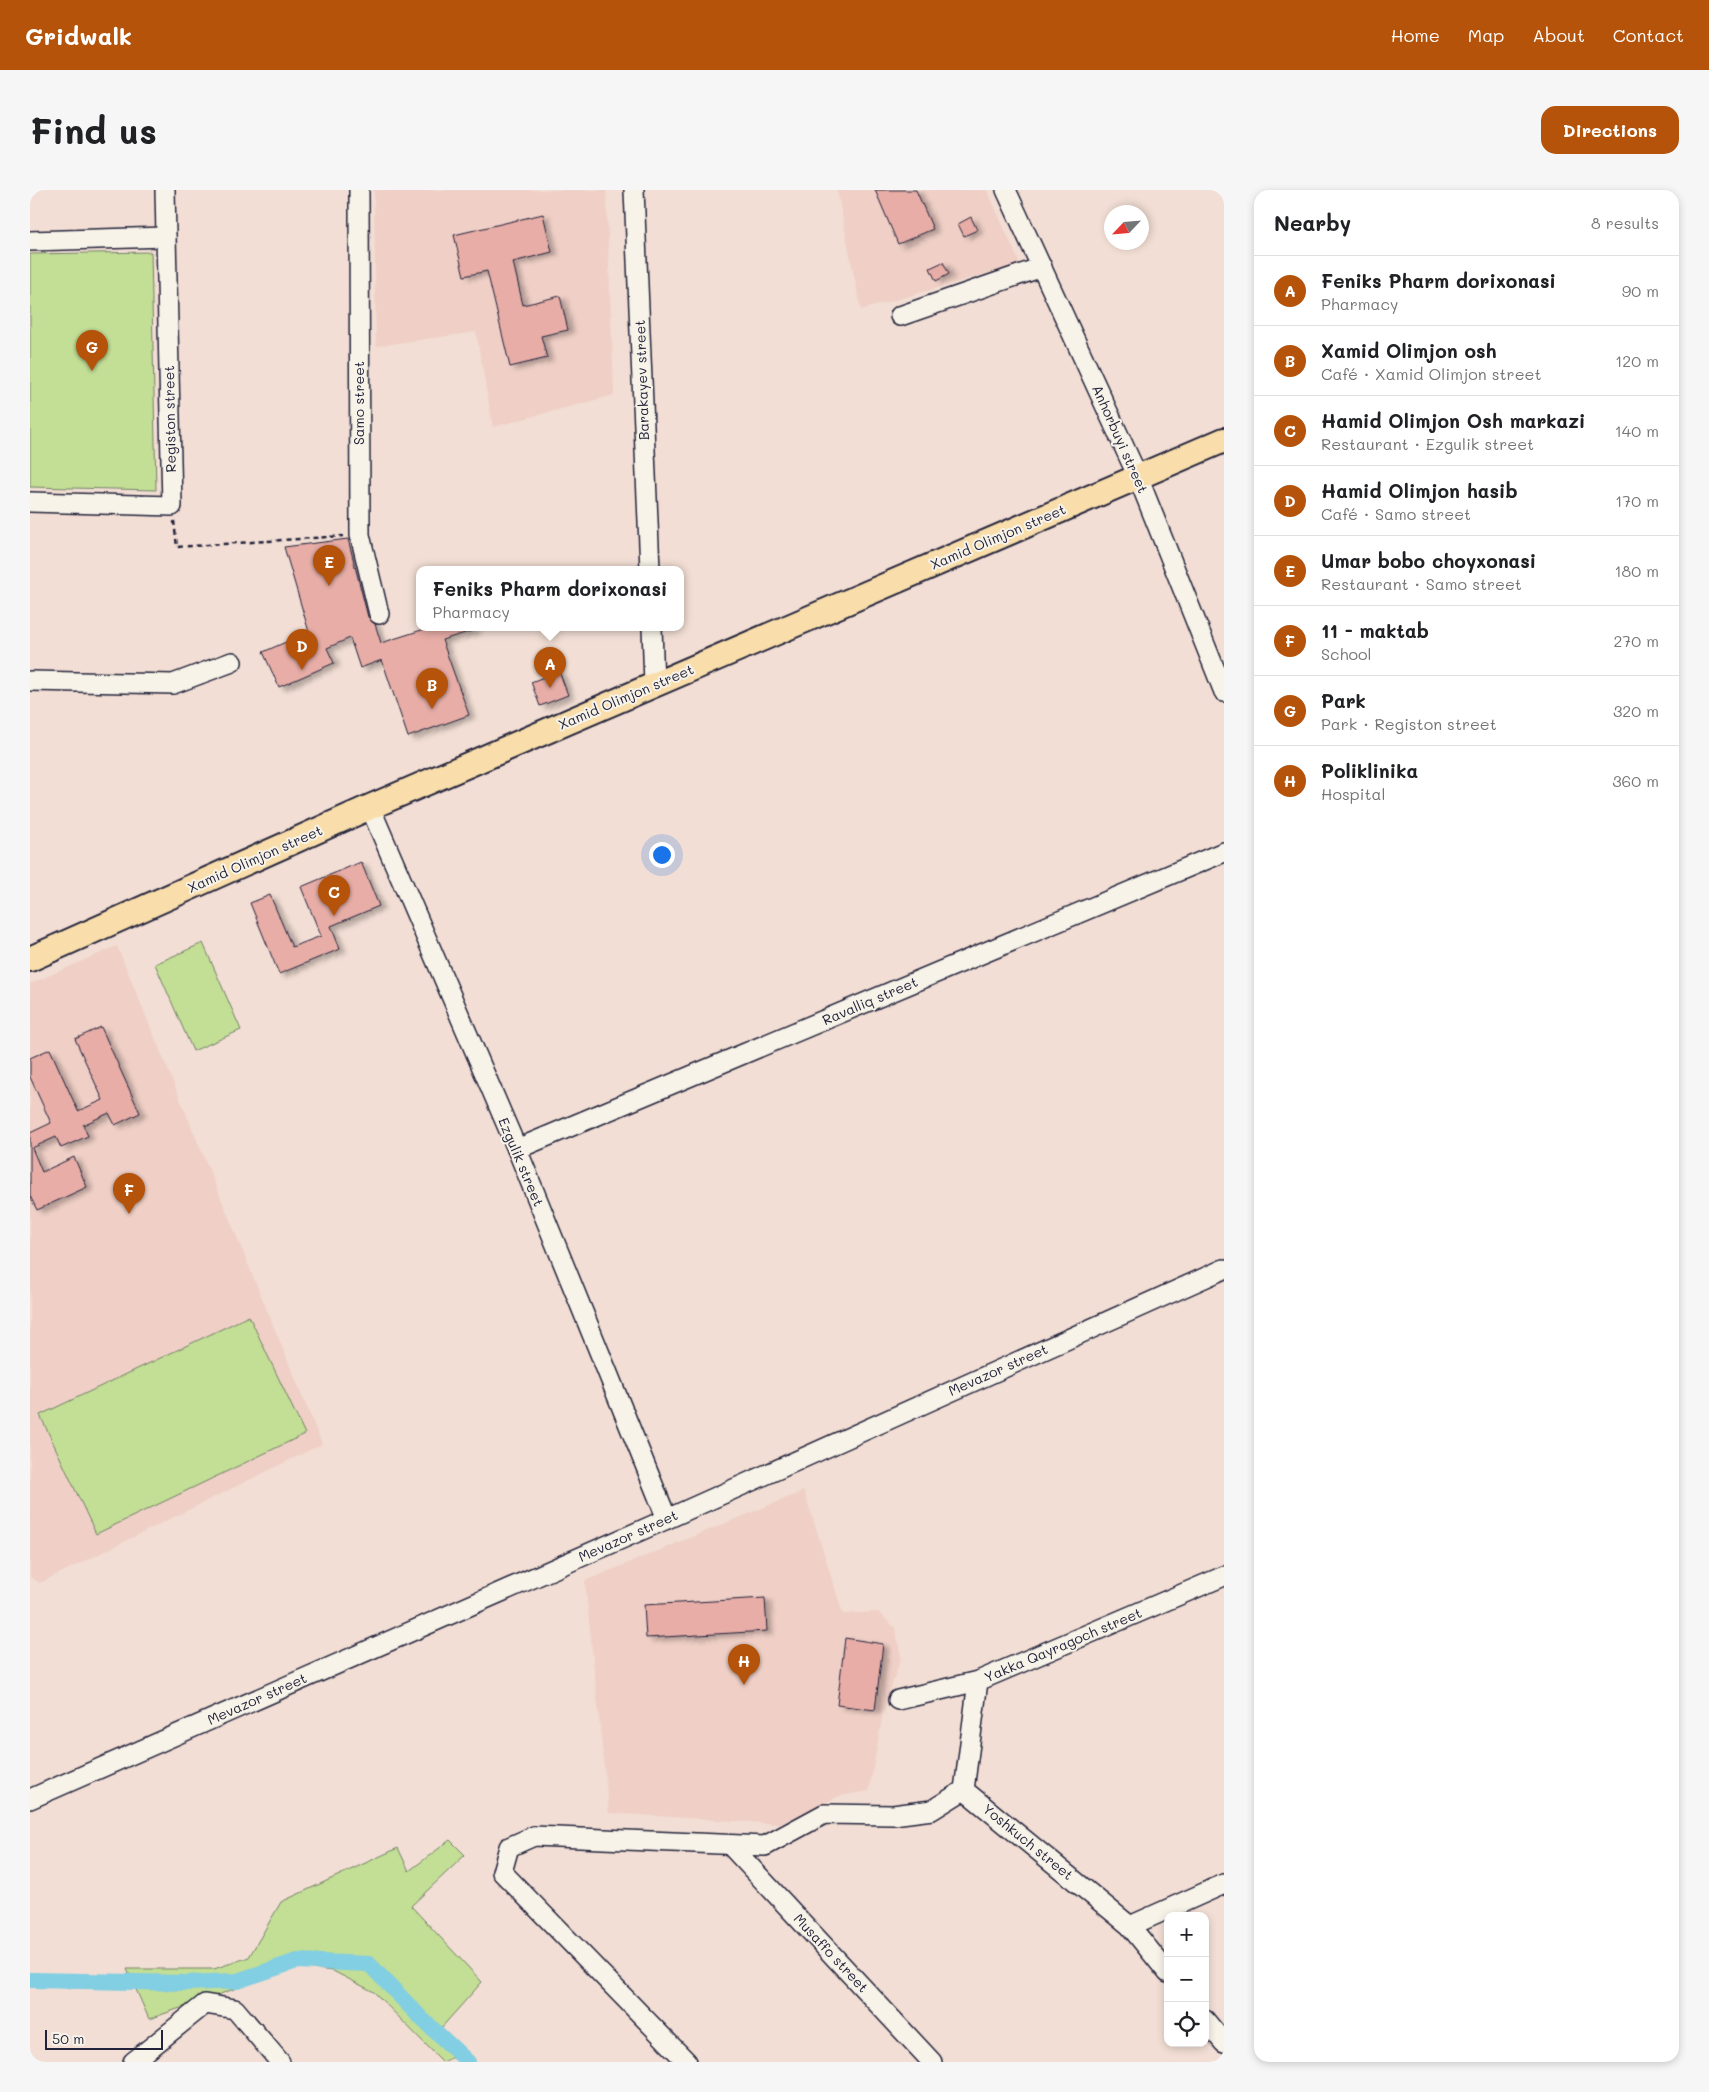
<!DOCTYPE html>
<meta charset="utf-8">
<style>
:root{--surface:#fff;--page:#f6f6f6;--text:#202124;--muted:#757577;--line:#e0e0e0;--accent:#b45309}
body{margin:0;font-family:Mali,sans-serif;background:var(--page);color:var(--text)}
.controls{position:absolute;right:15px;bottom:15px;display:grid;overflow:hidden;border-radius:10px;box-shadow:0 2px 8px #0003}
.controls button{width:45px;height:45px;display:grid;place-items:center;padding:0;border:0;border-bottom:1px solid var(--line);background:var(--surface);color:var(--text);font:25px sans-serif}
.compass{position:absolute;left:1074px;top:15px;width:45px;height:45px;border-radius:50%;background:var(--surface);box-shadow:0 2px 8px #0003;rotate:244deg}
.scale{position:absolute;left:15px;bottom:12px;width:118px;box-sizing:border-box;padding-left:5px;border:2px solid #22223b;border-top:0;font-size:14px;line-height:18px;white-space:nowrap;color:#22223b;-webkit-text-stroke:4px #f7f3e8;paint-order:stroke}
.you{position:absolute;left:631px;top:664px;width:18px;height:18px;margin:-12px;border:4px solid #fff;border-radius:50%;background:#1a73e8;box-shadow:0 0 0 8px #1a73e833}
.badge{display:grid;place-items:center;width:32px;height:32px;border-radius:50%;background:var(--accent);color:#fff;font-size:16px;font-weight:700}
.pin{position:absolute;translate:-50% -41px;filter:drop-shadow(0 1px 2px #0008)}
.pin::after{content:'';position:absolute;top:26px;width:18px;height:15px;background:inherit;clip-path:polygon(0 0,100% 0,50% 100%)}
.popup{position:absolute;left:386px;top:376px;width:268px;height:65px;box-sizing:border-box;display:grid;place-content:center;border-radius:10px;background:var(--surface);filter:drop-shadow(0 1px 4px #0005);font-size:16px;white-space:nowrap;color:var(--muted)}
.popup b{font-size:19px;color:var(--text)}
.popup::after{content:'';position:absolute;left:50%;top:100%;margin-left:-10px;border:10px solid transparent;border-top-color:var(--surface)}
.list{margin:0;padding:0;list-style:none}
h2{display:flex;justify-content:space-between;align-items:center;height:65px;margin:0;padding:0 20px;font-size:21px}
h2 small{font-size:16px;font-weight:400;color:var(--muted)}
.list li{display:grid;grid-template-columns:32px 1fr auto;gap:15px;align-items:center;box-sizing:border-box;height:70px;padding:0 20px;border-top:1px solid var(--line)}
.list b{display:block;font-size:19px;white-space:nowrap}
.list p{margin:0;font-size:16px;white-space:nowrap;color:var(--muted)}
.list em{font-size:16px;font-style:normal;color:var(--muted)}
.icon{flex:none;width:28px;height:28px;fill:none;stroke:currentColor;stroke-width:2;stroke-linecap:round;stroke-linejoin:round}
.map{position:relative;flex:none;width:1194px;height:1872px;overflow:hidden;border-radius:15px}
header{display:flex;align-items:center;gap:30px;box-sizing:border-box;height:70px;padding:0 25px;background:var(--accent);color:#fff}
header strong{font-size:24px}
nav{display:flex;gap:28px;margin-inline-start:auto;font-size:18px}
.intro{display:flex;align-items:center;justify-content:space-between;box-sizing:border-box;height:120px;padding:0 30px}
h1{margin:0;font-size:35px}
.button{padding:12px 22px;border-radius:15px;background:var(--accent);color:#fff;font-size:18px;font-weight:700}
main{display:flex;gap:30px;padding:0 30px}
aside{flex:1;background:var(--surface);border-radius:15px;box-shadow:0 2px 8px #0003}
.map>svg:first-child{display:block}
</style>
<header>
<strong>Gridwalk</strong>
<nav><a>Home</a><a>Map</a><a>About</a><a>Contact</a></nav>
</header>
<div class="intro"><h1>Find us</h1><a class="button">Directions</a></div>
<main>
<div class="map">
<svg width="1194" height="1872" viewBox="0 0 1194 1872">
<defs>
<filter id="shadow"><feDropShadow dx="5.5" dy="3" stdDeviation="2.5" flood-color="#0004"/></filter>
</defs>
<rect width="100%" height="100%" fill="#f2ded4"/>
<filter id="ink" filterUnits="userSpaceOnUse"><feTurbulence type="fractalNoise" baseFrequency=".02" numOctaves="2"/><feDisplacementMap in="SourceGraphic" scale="10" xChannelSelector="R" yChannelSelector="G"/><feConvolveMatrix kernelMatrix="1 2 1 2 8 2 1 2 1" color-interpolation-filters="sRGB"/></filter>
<g filter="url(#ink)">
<g fill="#efcfc6">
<path d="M 344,0 L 576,0 L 584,205 L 463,237 L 446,142 L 346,156 Z"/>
<path d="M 807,0 L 957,0 L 990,74 L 831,120 Z"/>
<path d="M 87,756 L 292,1254 L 10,1393 L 0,1387 L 0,794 Z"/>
<path d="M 774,1301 L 813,1424 L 848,1422 L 865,1438 L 871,1467 L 853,1522 L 839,1601 L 809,1606 L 751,1634 L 579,1623 L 555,1391 Z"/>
</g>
<g fill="#c3de95" stroke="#728068">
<path d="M 121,62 L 126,300 L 0,297 L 0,64 Z"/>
<path d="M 173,753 L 211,840 L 163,861 L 125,774 Z"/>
<path d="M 219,1126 L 275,1244 L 66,1344 L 10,1225 Z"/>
<path d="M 420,1650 L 435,1665 L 381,1716 L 452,1792 L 411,1838 L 433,1862 L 413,1872 L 344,1802 L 303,1781 L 267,1777 L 119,1829 L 97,1779 L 184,1779 L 219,1767 L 251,1712 L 368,1658 L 379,1681 Z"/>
</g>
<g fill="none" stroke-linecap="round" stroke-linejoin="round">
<path stroke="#82cee2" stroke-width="16" d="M 0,1790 L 156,1793 L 207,1791 L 267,1771 L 339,1774 L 392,1829 L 438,1872"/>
</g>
<g fill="#e7ada6" stroke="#22223b" filter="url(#shadow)">
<path d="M 845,0 L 886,0 L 903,39 L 868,54 Z"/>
<path d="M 513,24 L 522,62 L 483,72 L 493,115 L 530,106 L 538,140 L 511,146 L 517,168 L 480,177 L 457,81 L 434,86 L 424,45 Z"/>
<path d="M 941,27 L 947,40 L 934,46 L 928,34 Z"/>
<path d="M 913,72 L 919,84 L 906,91 L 900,78 Z"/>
<path d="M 318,349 L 338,427 L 345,434 L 351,453 L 401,437 L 445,437 L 445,440 L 412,450 L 439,525 L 378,547 L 352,470 L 330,478 L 320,448 L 297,458 L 304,473 L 249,497 L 233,462 L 279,442 L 254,357 Z"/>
<path d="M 529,481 L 538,505 L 510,516 L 501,492 Z"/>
<path d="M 331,672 L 349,716 L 301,736 L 310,759 L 249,784 L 220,713 L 240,705 L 262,757 L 291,746 L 271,697 Z"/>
<path d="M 71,837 L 110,923 L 85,935 L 79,923 L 53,935 L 58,946 L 31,958 L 26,947 L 2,958 L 12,982 L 44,967 L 57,997 L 7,1020 L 0,1006 L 0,943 L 21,933 L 0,887 L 0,868 L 20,859 L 48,921 L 73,910 L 45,849 Z"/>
<path d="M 735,1408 L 737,1441 L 616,1448 L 614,1415 Z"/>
<path d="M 815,1448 L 853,1454 L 845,1520 L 807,1515 Z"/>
</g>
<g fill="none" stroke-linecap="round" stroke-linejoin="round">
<defs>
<g id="minor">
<path d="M 329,0 L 330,345 L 349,424"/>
<path d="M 604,0 L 620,379"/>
<path d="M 976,0 L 1108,287 L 1194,502"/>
<path d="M 0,51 L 136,47"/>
<path d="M 870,126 L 1012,77"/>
<path d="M 0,312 L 142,316 L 135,0"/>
<path d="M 622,437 L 624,495"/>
<path d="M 0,491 L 143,494 L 202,472"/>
<path d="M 340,617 L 487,959 L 637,1329"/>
<path d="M 487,959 L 1194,662"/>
<path d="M 948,1491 L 934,1600 L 1100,1736 L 1138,1783"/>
<path d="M 868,1510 L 948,1491 L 1194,1386"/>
<path d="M 0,1609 L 637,1329 L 1194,1079"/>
<path d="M 700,1655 L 902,1872"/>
<path d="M 1100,1736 L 1194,1694"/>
<path d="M 1175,1830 L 1194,1853"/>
<path d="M 103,1872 L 175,1814 L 205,1819 L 250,1872"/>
<path d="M 657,1872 L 472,1682 L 479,1657 L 504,1646 L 735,1656 L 794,1624 L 863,1625 L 902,1620 L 934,1600"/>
</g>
<path id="major" d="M 0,769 L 340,617 L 1194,250"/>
</defs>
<use href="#minor" stroke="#22223b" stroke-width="22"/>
<use href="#major" stroke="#22223b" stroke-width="28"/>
<path stroke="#22223b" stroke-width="2.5" stroke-dasharray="5 4" stroke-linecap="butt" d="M 144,331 L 147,357 L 313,346"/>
<use href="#minor" stroke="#f7f3e8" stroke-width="19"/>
<use href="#major" stroke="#f9deab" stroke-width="24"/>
</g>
</g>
<g text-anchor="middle" stroke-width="4" stroke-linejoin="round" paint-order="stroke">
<g font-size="14" fill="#22223b" stroke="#f7f3e8">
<text transform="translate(612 190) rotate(-92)" y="5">Barakayev street</text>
<text transform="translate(329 213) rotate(-90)" y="5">Samo street</text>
<text transform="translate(140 229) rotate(-91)" y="5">Registon street</text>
<text transform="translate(1090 249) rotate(66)" y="5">Anhorbuyi street</text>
<text transform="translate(968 347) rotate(-23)" y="5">Xamid Olimjon street</text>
<text transform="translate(596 507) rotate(-23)" y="5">Xamid Olimjon street</text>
<text transform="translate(225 669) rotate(-24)" y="5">Xamid Olimjon street</text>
<text transform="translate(840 811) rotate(-23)" y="5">Ravalliq street</text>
<text transform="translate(491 972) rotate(67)" y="5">Ezgulik street</text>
<text transform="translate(968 1180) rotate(-24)" y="5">Mevazor street</text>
<text transform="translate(598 1346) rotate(-24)" y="5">Mevazor street</text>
<text transform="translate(1033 1455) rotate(-23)" y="5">Yakka Qayragoch street</text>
<text transform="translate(227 1509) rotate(-24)" y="5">Mevazor street</text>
<text transform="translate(998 1652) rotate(39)" y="5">Yoshkuch street</text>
<text transform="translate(801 1763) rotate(47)" y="5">Musaffo street</text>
</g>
</g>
</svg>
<div class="controls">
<button>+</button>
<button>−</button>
<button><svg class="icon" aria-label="locate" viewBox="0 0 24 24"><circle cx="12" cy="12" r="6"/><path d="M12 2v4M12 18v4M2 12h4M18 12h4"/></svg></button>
</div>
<svg class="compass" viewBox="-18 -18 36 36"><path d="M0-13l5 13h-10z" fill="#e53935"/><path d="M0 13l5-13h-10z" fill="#757577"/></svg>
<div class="scale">50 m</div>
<div class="you"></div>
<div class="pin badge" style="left:520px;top:498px">A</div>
<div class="popup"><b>Feniks Pharm dorixonasi</b>Pharmacy</div>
<div class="pin badge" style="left:402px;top:519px">B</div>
<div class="pin badge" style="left:304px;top:726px">C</div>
<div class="pin badge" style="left:272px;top:480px">D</div>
<div class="pin badge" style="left:299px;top:396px">E</div>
<div class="pin badge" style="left:99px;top:1024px">F</div>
<div class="pin badge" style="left:62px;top:181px">G</div>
<div class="pin badge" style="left:714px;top:1495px">H</div>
</div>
<aside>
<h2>Nearby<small>8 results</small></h2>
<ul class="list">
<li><span class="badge">A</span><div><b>Feniks Pharm dorixonasi</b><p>Pharmacy</p></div><em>90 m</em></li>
<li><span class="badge">B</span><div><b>Xamid Olimjon osh</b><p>Café · Xamid Olimjon street</p></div><em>120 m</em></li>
<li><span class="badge">C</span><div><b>Hamid Olimjon Osh markazi</b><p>Restaurant · Ezgulik street</p></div><em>140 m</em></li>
<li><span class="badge">D</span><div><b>Hamid Olimjon hasib</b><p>Café · Samo street</p></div><em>170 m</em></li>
<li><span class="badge">E</span><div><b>Umar bobo choyxonasi</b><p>Restaurant · Samo street</p></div><em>180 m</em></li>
<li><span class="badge">F</span><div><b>11 - maktab</b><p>School</p></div><em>270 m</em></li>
<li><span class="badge">G</span><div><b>Park</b><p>Park · Registon street</p></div><em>320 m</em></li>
<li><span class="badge">H</span><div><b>Poliklinika</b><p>Hospital</p></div><em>360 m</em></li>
</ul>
</aside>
</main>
